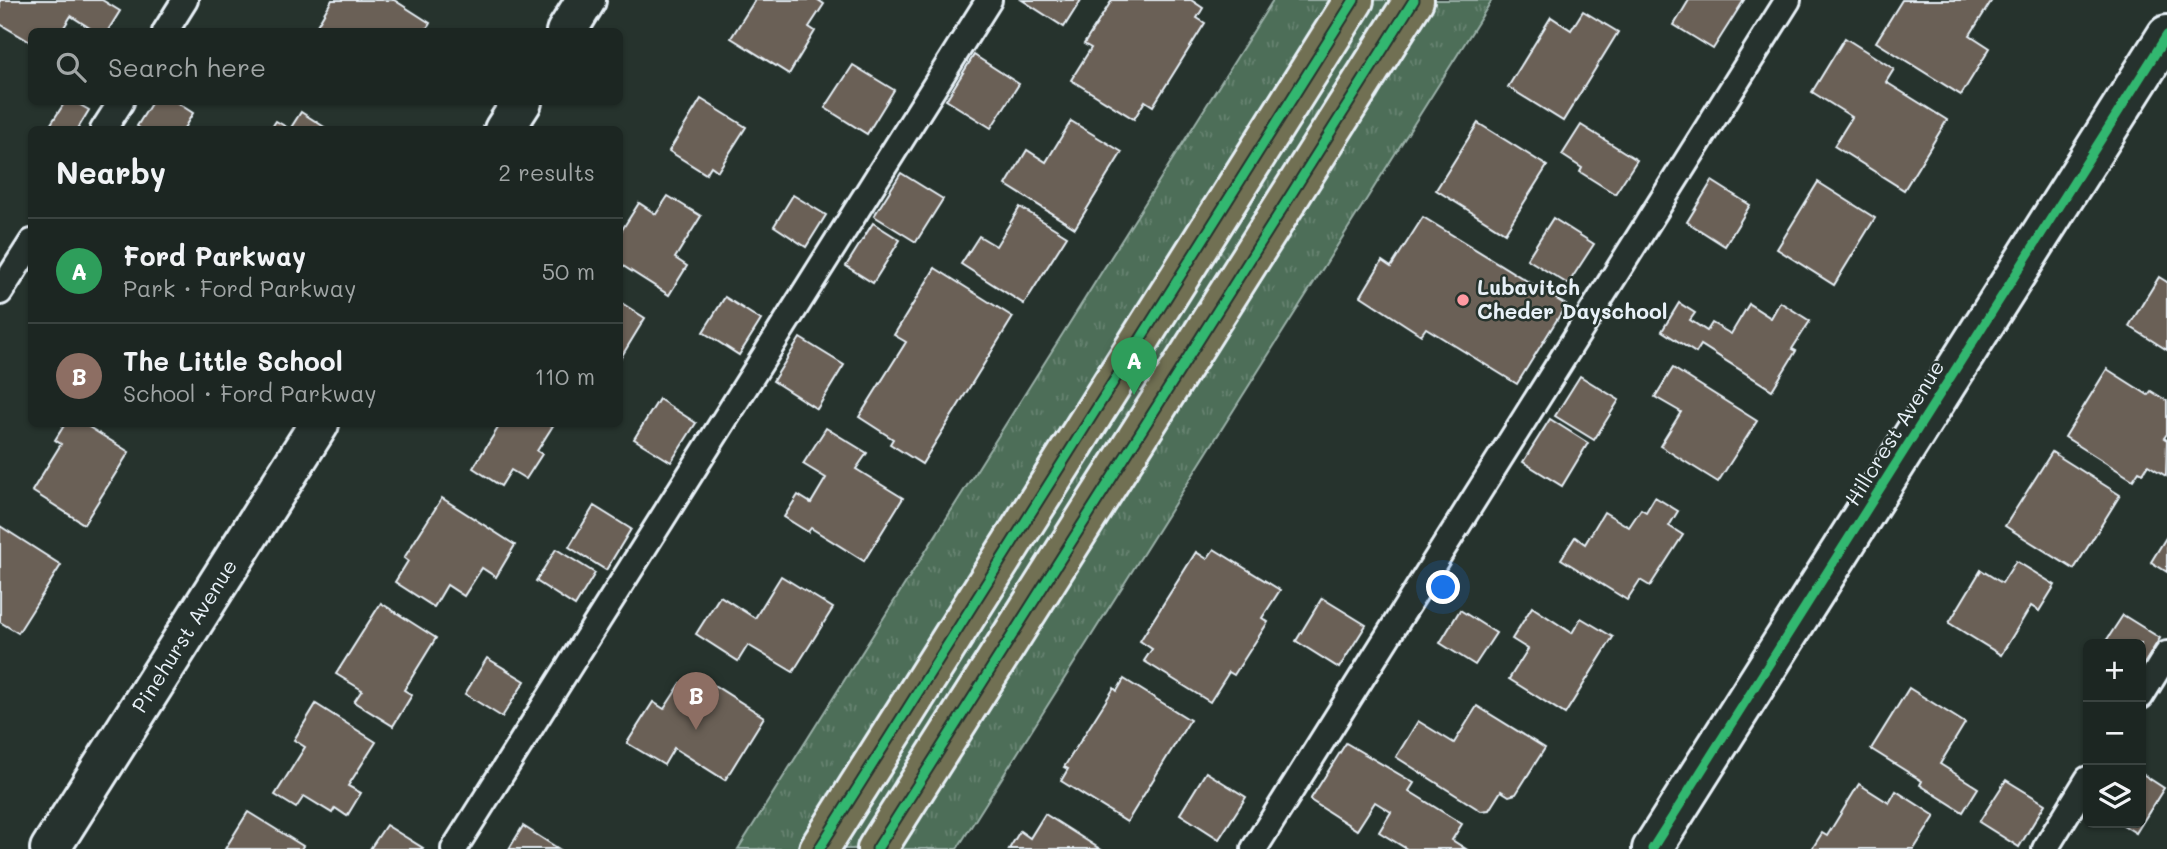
<!DOCTYPE html>
<meta charset="utf-8">
<style>
:root{--surface:#1c2622;--page:#252e2a;--text:#f1f3f6;--muted:#a0a5a5;--line:#3a4340;--accent:#ff9aa2}
body{margin:0;font-family:Mali,sans-serif;background:var(--page);color:var(--text)}
.controls{position:absolute;right:21px;bottom:21px;display:grid;overflow:hidden;border-radius:10px;box-shadow:0 2px 5px #0004}
.controls button{width:63px;height:63px;display:grid;place-items:center;padding:0;border:0;border-bottom:2px solid var(--line);background:var(--surface);color:var(--text);font:35px sans-serif}
.you{position:absolute;left:1444px;top:588px;width:24px;height:24px;margin:-18px;border:5px solid #fff;border-radius:50%;background:#1a73e8;box-shadow:0 0 0 10px #1a73e833}
.badge{display:grid;place-items:center;width:46px;height:46px;border-radius:50%;background:var(--accent);color:#fff;font-size:23px;font-weight:700}
.pin{position:absolute;translate:-50% -58px;filter:drop-shadow(0 2px 4px #0008)}
.pin::after{content:'';position:absolute;top:37px;width:24px;height:21px;background:inherit;clip-path:polygon(0 0,100% 0,50% 100%)}
.list{margin:0;padding:0;list-style:none}
h2{display:flex;justify-content:space-between;align-items:center;height:91px;margin:0;padding:0 28px;font-size:30px}
h2 small{font-size:23px;font-weight:400;color:var(--muted)}
.list li{display:grid;grid-template-columns:46px 1fr auto;gap:21px;align-items:center;box-sizing:border-box;height:105px;padding:0 28px;border-top:2px solid var(--line)}
.list b{display:block;font-size:26px;white-space:nowrap}
.list p{margin:0;font-size:23px;white-space:nowrap;color:var(--muted)}
.list em{font-size:23px;font-style:normal;color:var(--muted)}
.icon{flex:none;width:38px;height:38px;fill:none;stroke:currentColor;stroke-width:2;stroke-linecap:round;stroke-linejoin:round}
.map{position:relative;flex:none;width:2167px;height:849px;overflow:hidden}
.search{position:absolute;background:var(--surface);box-shadow:0 2px 5px #0004;left:28px;top:28px;width:595px;height:77px;display:flex;align-items:center;gap:18px;box-sizing:border-box;padding:0 24px;border-radius:10px;color:var(--muted);font-size:26px}
.panel{position:absolute;background:var(--surface);box-shadow:0 2px 5px #0004;left:28px;top:126px;width:595px;height:301px;border-radius:10px}
.map>svg:first-child{display:block}
</style>
<div class="map">
<svg width="2167" height="849" viewBox="0 0 2167 849">
<defs>
<pattern id="park-tufts" width="24" height="20" patternUnits="userSpaceOnUse" patternTransform="scale(1.75)"><rect width="24" height="20" fill="#4d6e58"/><path d="M3 7l-1-3M5 7V3M7 7l1-3M15 17l-1-3M17 17v-4M19 17l1-3" fill="none" stroke="#678371"/></pattern>
</defs>
<rect width="100%" height="100%" fill="#26332d"/>
<filter id="ink" filterUnits="userSpaceOnUse"><feTurbulence type="fractalNoise" baseFrequency=".0143" numOctaves="2"/><feDisplacementMap in="SourceGraphic" scale="14" xChannelSelector="R" yChannelSelector="G"/><feConvolveMatrix kernelMatrix="1 2 1 2 8 2 1 2 1" color-interpolation-filters="sRGB"/></filter>
<g filter="url(#ink)">
<path fill="url(#park-tufts)" stroke="#9ab0a8" stroke-width="2" d="M 1273,0 L 1492,0 L 957,849 L 738,849 Z"/>
<g fill="#6b6056" stroke="#e8f1f8" stroke-width="2">
<path d="M 0,0 L 102,0 L 120,11 L 107,32 L 96,32 L 71,16 L 61,32 L 32,32 L 32,43 L 0,24 Z"/>
<path d="M 332,0 L 394,0 L 430,23 L 425,32 L 317,32 L 319,29 L 316,27 Z"/>
<path d="M 755,0 L 818,0 L 824,4 L 809,27 L 815,31 L 789,74 L 731,38 Z"/>
<path d="M 1022,0 L 1081,0 L 1064,27 Z"/>
<path d="M 1112,0 L 1191,0 L 1203,8 L 1197,18 L 1205,23 L 1153,106 L 1145,101 L 1134,119 L 1071,80 L 1091,48 L 1084,44 Z"/>
<path d="M 1689,0 L 1744,0 L 1713,49 L 1674,25 Z"/>
<path d="M 1902,0 L 1992,0 L 1970,35 L 1990,48 L 1961,95 L 1876,42 Z"/>
<path d="M 1583,11 L 1618,32 L 1563,121 L 1508,87 L 1551,17 L 1571,30 Z"/>
<path d="M 1845,38 L 1894,69 L 1886,82 L 1947,120 L 1904,190 L 1834,146 L 1852,117 L 1812,92 Z"/>
<path d="M 974,55 L 1019,84 L 991,128 L 946,100 Z"/>
<path d="M 853,65 L 894,90 L 867,134 L 825,108 Z"/>
<path d="M 701,99 L 746,127 L 718,171 L 711,166 L 706,174 L 669,151 Z"/>
<path d="M 65,102 L 75,102 L 89,110 L 77,130 L 47,130 Z"/>
<path d="M 152,102 L 176,102 L 193,113 L 183,130 L 142,130 L 137,126 Z"/>
<path d="M 301,112 L 329,130 L 270,130 L 276,121 L 290,129 Z"/>
<path d="M 1071,121 L 1122,152 L 1075,228 L 1006,185 L 1027,150 L 1046,162 Z"/>
<path d="M 1478,123 L 1547,166 L 1505,233 L 1436,190 Z"/>
<path d="M 1581,125 L 1637,160 L 1615,194 L 1580,172 L 1582,168 L 1562,155 Z"/>
<path d="M 901,173 L 943,199 L 916,242 L 874,216 Z"/>
<path d="M 1712,181 L 1750,205 L 1725,246 L 1687,222 Z"/>
<path d="M 1818,182 L 1875,218 L 1834,285 L 1777,249 Z"/>
<path d="M 793,195 L 826,215 L 806,247 L 774,226 Z"/>
<path d="M 668,196 L 701,216 L 675,258 L 687,266 L 669,295 L 620,264 L 620,233 L 639,203 L 656,214 Z"/>
<path d="M 1020,207 L 1067,236 L 1024,304 L 961,264 L 979,236 L 996,246 Z"/>
<path d="M 1423,217 L 1566,305 L 1517,384 L 1426,328 L 1421,335 L 1361,296 L 1382,261 L 1391,267 Z"/>
<path d="M 1553,218 L 1594,244 L 1568,284 L 1527,259 Z"/>
<path d="M 873,223 L 900,240 L 873,283 L 846,266 Z"/>
<path d="M 935,268 L 1013,317 L 922,464 L 890,444 L 893,439 L 859,417 L 906,342 L 894,335 Z"/>
<path d="M 2159,277 L 2167,282 L 2167,350 L 2129,326 Z"/>
<path d="M 725,297 L 761,320 L 739,355 L 703,332 Z"/>
<path d="M 620,302 L 645,318 L 620,359 Z"/>
<path d="M 1780,302 L 1810,321 L 1792,349 L 1796,351 L 1772,390 L 1701,345 L 1696,353 L 1662,331 L 1679,303 L 1695,313 L 1690,320 L 1707,331 L 1712,323 L 1731,334 L 1749,304 L 1771,318 Z"/>
<path d="M 800,338 L 844,365 L 817,409 L 773,381 Z"/>
<path d="M 1673,368 L 1757,421 L 1718,482 L 1660,446 L 1681,412 L 1655,397 Z"/>
<path d="M 2107,369 L 2148,395 L 2151,391 L 2167,401 L 2167,434 L 2164,438 L 2167,440 L 2166,476 L 2148,465 L 2143,473 L 2139,471 L 2133,480 L 2065,437 Z"/>
<path d="M 1580,376 L 1619,400 L 1594,440 L 1555,416 Z"/>
<path d="M 659,399 L 696,423 L 671,462 L 634,439 Z"/>
<path d="M 1550,419 L 1588,443 L 1562,486 L 1523,462 Z"/>
<path d="M 65,424 L 84,424 L 129,452 L 84,524 L 32,491 L 61,444 L 55,440 Z"/>
<path d="M 492,424 L 554,424 L 537,451 L 542,454 L 526,479 L 511,470 L 501,486 L 473,468 L 498,428 Z"/>
<path d="M 826,428 L 867,453 L 856,469 L 903,498 L 864,561 L 811,528 L 808,532 L 784,517 L 798,495 L 811,503 L 826,478 L 803,464 Z"/>
<path d="M 2052,452 L 2120,495 L 2074,569 L 2005,526 Z"/>
<path d="M 1655,497 L 1678,511 L 1669,526 L 1683,535 L 1650,586 L 1640,580 L 1627,600 L 1561,559 L 1575,537 L 1585,544 L 1604,512 L 1629,527 L 1641,509 L 1646,512 Z"/>
<path d="M 442,498 L 515,545 L 496,577 L 482,568 L 464,596 L 447,585 L 434,607 L 395,582 L 408,561 L 404,558 Z"/>
<path d="M 594,506 L 631,529 L 606,570 L 569,547 Z"/>
<path d="M 0,526 L 61,565 L 18,633 L 0,622 Z"/>
<path d="M 2167,536 L 2167,572 L 2151,562 Z"/>
<path d="M 556,549 L 595,573 L 575,606 L 536,581 Z"/>
<path d="M 1214,549 L 1280,590 L 1262,618 L 1268,622 L 1234,675 L 1229,672 L 1210,702 L 1144,661 L 1152,649 L 1140,641 L 1196,552 L 1207,559 Z"/>
<path d="M 2016,561 L 2055,585 L 2039,611 L 2031,606 L 2001,655 L 1949,623 L 1981,570 L 2002,583 Z"/>
<path d="M 781,576 L 833,608 L 793,672 L 748,645 L 738,661 L 696,634 L 720,596 L 755,618 Z"/>
<path d="M 1322,598 L 1366,625 L 1339,668 L 1296,641 Z"/>
<path d="M 381,603 L 436,638 L 404,690 L 412,695 L 393,726 L 354,702 L 362,690 L 336,674 Z"/>
<path d="M 1532,607 L 1572,633 L 1581,618 L 1613,637 L 1565,714 L 1509,679 L 1528,649 L 1512,639 Z"/>
<path d="M 1460,610 L 1496,633 L 1475,665 L 1440,643 Z"/>
<path d="M 2123,615 L 2160,638 L 2141,669 L 2141,644 L 2104,644 Z"/>
<path d="M 487,658 L 525,681 L 502,717 L 465,694 Z"/>
<path d="M 1124,679 L 1190,720 L 1127,822 L 1061,781 L 1068,769 L 1064,767 L 1114,688 L 1117,691 Z"/>
<path d="M 681,683 L 704,697 L 712,684 L 764,717 L 725,780 L 674,748 L 664,765 L 627,743 L 653,702 L 664,709 Z"/>
<path d="M 1909,688 L 1965,723 L 1940,764 L 1978,788 L 1963,812 L 1920,785 L 1922,781 L 1871,749 Z"/>
<path d="M 316,704 L 376,742 L 348,786 L 361,793 L 347,816 L 335,808 L 332,813 L 304,796 L 296,808 L 275,795 L 305,747 L 294,740 Z"/>
<path d="M 1477,706 L 1545,748 L 1516,794 L 1509,796 L 1501,791 L 1489,810 L 1481,811 L 1396,757 L 1418,721 L 1454,743 Z"/>
<path d="M 1346,743 L 1414,783 L 1409,791 L 1462,824 L 1452,840 L 1466,849 L 1407,849 L 1379,832 L 1391,812 L 1375,802 L 1357,830 L 1310,800 Z"/>
<path d="M 1206,772 L 1246,797 L 1219,839 L 1180,814 Z"/>
<path d="M 2141,773 L 2164,788 L 2136,833 L 2120,823 L 2141,823 Z"/>
<path d="M 2006,780 L 2045,804 L 2019,847 L 1979,822 Z"/>
<path d="M 1859,784 L 1889,803 L 1896,791 L 1935,816 L 1914,849 L 1812,849 L 1822,833 L 1827,836 Z"/>
<path d="M 248,812 L 303,846 L 301,849 L 225,849 Z"/>
<path d="M 1045,814 L 1100,849 L 1009,849 L 1020,831 L 1030,838 Z"/>
<path d="M 386,825 L 423,848 L 422,849 L 370,849 Z"/>
<path d="M 523,826 L 559,849 L 509,849 Z"/>
</g>
<g fill="none" stroke-linecap="round" stroke-linejoin="round">
<defs>
<g id="lane">
<path d="M 165,32 L 185,0"/>
<path d="M 103,130 L 121,102"/>
<path d="M 0,292 L 32,242"/>
<path d="M 2141,696 L 2167,654"/>
<path d="M 454,849 L 989,0"/>
<path d="M 1254,849 L 1788,0"/>
<path d="M 2045,849 L 2088,779"/>
</g>
<g id="street">
<path d="M 566,32 L 586,0"/>
<path d="M 504,130 L 522,102"/>
<path id="s1" d="M 50,849 L 319,424"/>
<path d="M 1652,849 L 2167,35"/>
</g>
<g id="primary">
<path d="M 819,849 L 1354,0"/>
<path d="M 877,849 L 1414,0"/>
</g>
</defs>
<use href="#lane" stroke="#e8f1f8" stroke-width="30"/>
<use href="#street" stroke="#e8f1f8" stroke-width="44"/>
<use href="#primary" stroke="#e8f1f8" stroke-width="44"/>
<use href="#lane" stroke="#26332d" stroke-width="24"/>
<use href="#street" stroke="#26332d" stroke-width="38"/>
<use href="#primary" stroke="#716f52" stroke-width="38"/>
<defs>
<g id="cycleway">
<path d="M 819,849 L 1354,0"/>
<path d="M 877,849 L 1414,0"/>
<path d="M 1652,849 L 2167,35"/>
</g>
</defs>
<use href="#cycleway" stroke="#26332d" stroke-width="13"/>
<use href="#cycleway" stroke="#33b770" stroke-width="9"/>
</g>
</g>
<circle fill="#ff9aa2" stroke="#26332d" stroke-width="2.5" cx="1463" cy="300" r="7"/>
<g text-anchor="middle" stroke-width="5" stroke-linejoin="round" paint-order="stroke">
<g font-size="21" font-weight="bold" fill="#e8f1f8" stroke="#26332d" text-anchor="start">
<text x="1477" y="295">Lubavitch<tspan x="1477" dy="24">Cheder Dayschool</tspan></text>
</g>
<g font-size="21" fill="#e8f1f8" stroke="#26332d">
<text transform="translate(1895 433) rotate(-58)" y="7">Hillcrest Avenue</text>
<text dy="7" stroke="none"><textPath href="#s1" startOffset="252">Pinehurst Avenue</textPath></text>
</g>
</g>
</svg>
<div class="controls">
<button>+</button>
<button>−</button>
<button><svg class="icon" aria-label="layers" viewBox="0 0 24 24"><path d="M12 4l9 5-9 5-9-5zM3 14l9 5 9-5"/></svg></button>
</div>
<div class="you"></div>
<div class="pin badge" style="left:1134px;top:395px;background:#2e9e5b">A</div>
<div class="pin badge" style="left:696px;top:730px;background:#8d6e63">B</div>
<div class="search"><svg class="icon" aria-label="search" viewBox="0 0 24 24"><circle cx="10" cy="10" r="6"/><path d="M15 15l6 6"/></svg>Search here</div>
<section class="panel">
<h2>Nearby<small>2 results</small></h2>
<ul class="list">
<li><span class="badge" style="background:#2e9e5b">A</span><div><b>Ford Parkway</b><p>Park · Ford Parkway</p></div><em>50 m</em></li>
<li><span class="badge" style="background:#8d6e63">B</span><div><b>The Little School</b><p>School · Ford Parkway</p></div><em>110 m</em></li>
</ul>
</section>
</div>
